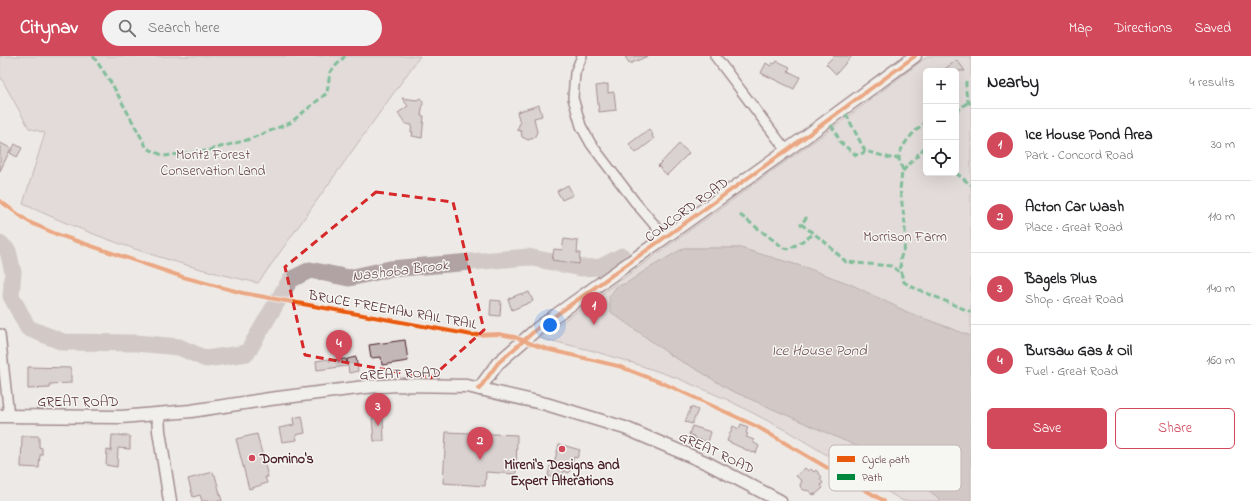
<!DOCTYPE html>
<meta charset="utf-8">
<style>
:root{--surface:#fff;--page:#f2f2f2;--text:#202124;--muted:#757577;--line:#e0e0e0;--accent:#d1495b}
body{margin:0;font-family:"Indie Flower",sans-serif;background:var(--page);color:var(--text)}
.controls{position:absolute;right:12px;top:12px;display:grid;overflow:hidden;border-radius:6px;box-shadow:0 4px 16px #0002}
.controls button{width:36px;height:36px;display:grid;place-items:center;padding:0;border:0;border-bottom:1px solid var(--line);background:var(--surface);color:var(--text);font:20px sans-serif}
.you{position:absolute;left:550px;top:269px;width:14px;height:14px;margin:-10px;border:3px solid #fff;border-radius:50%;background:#1a73e8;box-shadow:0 0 0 6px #1a73e833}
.badge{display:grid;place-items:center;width:26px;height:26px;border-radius:50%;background:var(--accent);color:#fff;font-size:13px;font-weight:700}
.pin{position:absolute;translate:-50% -33px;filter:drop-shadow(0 1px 2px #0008)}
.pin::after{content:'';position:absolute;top:21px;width:14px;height:12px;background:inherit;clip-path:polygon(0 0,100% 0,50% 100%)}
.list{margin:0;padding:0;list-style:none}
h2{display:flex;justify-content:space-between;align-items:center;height:52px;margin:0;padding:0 16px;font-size:17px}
h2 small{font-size:13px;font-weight:400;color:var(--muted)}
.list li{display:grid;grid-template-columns:26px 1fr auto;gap:12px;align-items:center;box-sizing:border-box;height:72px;padding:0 16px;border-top:1px solid var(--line)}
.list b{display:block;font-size:15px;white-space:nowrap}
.list p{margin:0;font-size:13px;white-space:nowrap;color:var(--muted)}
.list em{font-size:13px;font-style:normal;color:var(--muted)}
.actions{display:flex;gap:8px;padding:12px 16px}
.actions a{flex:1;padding:9px 0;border:1px solid var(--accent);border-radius:6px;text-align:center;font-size:14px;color:var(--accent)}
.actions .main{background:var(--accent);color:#fff}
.icon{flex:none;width:22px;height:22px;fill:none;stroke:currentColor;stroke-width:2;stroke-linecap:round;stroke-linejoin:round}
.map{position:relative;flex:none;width:971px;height:445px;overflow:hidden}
header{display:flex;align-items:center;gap:24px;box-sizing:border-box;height:56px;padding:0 20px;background:var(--accent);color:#fff}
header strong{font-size:19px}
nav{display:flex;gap:22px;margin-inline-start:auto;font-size:14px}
.search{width:280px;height:36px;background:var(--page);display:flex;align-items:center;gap:10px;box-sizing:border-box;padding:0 14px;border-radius:22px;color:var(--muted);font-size:15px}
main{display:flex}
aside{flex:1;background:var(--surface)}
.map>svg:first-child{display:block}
</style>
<header>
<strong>Citynav</strong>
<div class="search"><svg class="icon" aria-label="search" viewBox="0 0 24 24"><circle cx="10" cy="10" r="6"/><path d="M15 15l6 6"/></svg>Search here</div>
<nav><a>Map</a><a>Directions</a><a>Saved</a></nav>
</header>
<main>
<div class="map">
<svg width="971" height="445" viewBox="0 0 971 445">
<rect width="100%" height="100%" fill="#ece9e6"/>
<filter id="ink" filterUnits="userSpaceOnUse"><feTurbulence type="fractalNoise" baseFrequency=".025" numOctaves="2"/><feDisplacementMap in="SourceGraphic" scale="8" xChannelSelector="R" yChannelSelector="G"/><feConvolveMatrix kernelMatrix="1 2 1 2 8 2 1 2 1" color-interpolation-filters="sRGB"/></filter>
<g filter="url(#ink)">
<g fill="#d4cbca" stroke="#8f757a" fill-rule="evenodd">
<path d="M 0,0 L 420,0 L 258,227 C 204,215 151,200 99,180 C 74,171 48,159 23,148 L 45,77 L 29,72 L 0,20 Z"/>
<path d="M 928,0 L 971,0 L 971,280 L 907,256 L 850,228 L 804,211 L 740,192 L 684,192 L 646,214 L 627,227 L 616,231 L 611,256 L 672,300 L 696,313 L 730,334 L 895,407 L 942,445 L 903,445 L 789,376 L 728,344 L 677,322 L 639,309 L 590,294 L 540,282 L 849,60 ZM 926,15 L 956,15 L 956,117 L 926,117 Z"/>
</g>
<path fill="#b1a2a3" stroke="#886e73" d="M 684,192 L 740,192 L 804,211 L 850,228 L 907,256 L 971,280 L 971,445 L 942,445 L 895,407 L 730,334 L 696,313 L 672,300 L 611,256 L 609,241 L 616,231 L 627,227 L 646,214 Z"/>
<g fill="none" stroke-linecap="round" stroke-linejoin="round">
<path stroke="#b1a2a3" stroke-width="17" d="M 0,187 L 8,195 L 13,216 L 11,240 L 28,272 L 63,286 L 136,287 L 179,291 L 206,303 L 247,297 L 290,224 L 310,214 L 349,222 L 390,213 L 528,201 L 581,212 L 601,211 L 622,200"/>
</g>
<g fill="#c4b7b7" stroke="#4a1f2b">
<path d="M 625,0 L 648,0 L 629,8 Z"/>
<path d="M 834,0 L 852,0 L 836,18 L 826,8 Z"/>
<path d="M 957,4 L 965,15 L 942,15 Z"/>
<path d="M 777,5 L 790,11 L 788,15 L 800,21 L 794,33 L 761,17 L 766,7 L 771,10 L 772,7 L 775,8 Z"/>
<path d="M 608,28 L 608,37 L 614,36 L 616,54 L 599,56 L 596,30 Z"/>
<path d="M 402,42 L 417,44 L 420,42 L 423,46 L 421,60 L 424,60 L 422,82 L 412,80 L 413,76 L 411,76 L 412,69 L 406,68 L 398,57 L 408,50 Z"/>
<path d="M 539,49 L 542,60 L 534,62 L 537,76 L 534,82 L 528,84 L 522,81 L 521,75 L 517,74 L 520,67 L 517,56 Z"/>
<path d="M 649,73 L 653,79 L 652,80 L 654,83 L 636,97 L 629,88 Z"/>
<path d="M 0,87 L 11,92 L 0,115 Z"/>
<path d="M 15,88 L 22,92 L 17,101 L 10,97 Z"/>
<path d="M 679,88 L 689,97 L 667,119 L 658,110 Z"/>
<path d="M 568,129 L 573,139 L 562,144 L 557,135 Z"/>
<path d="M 564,183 L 578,185 L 577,197 L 580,197 L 579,208 L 552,204 L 554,193 L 562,194 Z"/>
<path d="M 529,236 L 533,245 L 512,254 L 508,243 L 522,237 L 522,239 Z"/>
<path d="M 491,244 L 501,245 L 500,260 L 490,259 Z"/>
<path d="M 405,284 L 408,305 L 382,309 L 381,301 L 371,302 L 369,289 Z"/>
<path d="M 356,301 L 358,315 L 349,317 L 347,303 Z"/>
<path d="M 329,303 L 329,305 L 346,303 L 347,310 L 317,314 L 316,305 Z"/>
<path d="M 28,311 L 71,312 L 71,327 L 50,328 L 50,332 L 28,333 Z"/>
<path d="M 691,351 L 698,354 L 692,368 L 685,366 Z"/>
<path d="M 302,360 L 305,377 L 296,379 L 297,384 L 282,386 L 279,372 L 294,369 L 293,362 Z"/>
<path d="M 383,361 L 384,385 L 374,385 L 372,362 Z"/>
<path d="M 741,368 L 748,371 L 746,377 L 748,378 L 746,381 L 754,384 L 753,386 L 759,390 L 756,397 L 753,396 L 753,397 L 727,385 L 733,370 L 739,373 Z"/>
<path d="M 692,370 L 711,376 L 708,386 L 694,382 L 694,380 L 689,379 Z"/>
<path d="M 446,376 L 517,379 L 516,418 L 486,416 L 485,430 L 443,427 Z"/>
<path d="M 257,378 L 268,421 L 265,421 L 267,427 L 249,433 L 236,383 Z"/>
<path d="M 112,379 L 130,380 L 130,393 L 118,392 L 117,411 L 106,409 L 107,394 L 111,395 Z"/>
<path d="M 22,380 L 39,380 L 39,391 L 42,392 L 42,399 L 40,399 L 39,412 L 21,411 Z"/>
<path d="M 559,388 L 580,394 L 577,402 L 574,401 L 569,417 L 564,415 L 562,421 L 557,420 L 557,423 L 548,420 L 550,410 L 552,411 L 555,404 Z"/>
<path d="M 805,412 L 808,415 L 811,413 L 814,416 L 816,414 L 822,421 L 820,423 L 823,427 L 821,429 L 823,432 L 815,439 L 814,437 L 813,439 L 810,435 L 804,434 L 801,432 L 800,429 L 802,425 L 796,420 Z"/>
<path d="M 213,416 L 214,419 L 215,419 L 222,445 L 202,445 L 200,439 L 193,441 L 188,423 Z"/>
</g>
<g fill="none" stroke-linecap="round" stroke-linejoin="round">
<defs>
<g id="street">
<path d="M 582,0 L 575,17 L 573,42 L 581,70 L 591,88 L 635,146 L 665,181"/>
<path d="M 715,0 L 786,94"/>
<path d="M 0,278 L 9,360"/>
</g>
<g id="secondary">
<path d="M 479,333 L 498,307 L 538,272 L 801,84 L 915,0"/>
<path d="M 158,358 L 159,375 L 170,445"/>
<path d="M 0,360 L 121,361 L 191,355 L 270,343 L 365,331 L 398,329 L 467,330 L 546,348 L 625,372 L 707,407 L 780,445"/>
</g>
</defs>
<use href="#street" stroke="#4a1f2b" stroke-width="12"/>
<use href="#secondary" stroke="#4a1f2b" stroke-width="15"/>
<use href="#street" stroke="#f6f6f2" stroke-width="9"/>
<use href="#secondary" stroke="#f6f6f2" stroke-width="12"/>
<g stroke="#00873e" stroke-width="3" stroke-dasharray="6 3" stroke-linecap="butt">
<path d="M 93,0 L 112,28 L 147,92 L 164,100 L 205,95 L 247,84 L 290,67 L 327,37 L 330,16 L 345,0"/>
<path d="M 966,25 C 966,34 965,42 971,49"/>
<path d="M 956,56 L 968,46"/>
<path d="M 846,58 L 865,95 L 894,103 L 899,101"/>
<path d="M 831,69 L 835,75 L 840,86 L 856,99 L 863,97 L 865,95"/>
<path d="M 925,91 L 902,116 L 900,134 L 905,168 L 905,189 L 900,204 L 901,217 L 904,226 L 910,230 L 971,256"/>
<path d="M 903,114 C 902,111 899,106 899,102 C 899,90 917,73 926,65"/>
<path d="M 956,117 L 971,129"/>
<path d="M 740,159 L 784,192 L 789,193 L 814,178"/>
<path d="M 807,161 L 801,168 L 825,186 L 846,206 L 891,210 L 901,217"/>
</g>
<defs>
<g id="cycleway">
<path d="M 0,145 L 29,166 L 56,178 L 183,221 L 243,237 L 472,279 L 499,278 L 515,281 L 535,289 L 550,294 L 618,310 L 665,328 L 756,370 L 884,445"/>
<path d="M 479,333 L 498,307 L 538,272 L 801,84 L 915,0"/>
</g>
</defs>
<use href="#cycleway" stroke="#f6f6f2" stroke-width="6"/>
<use href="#cycleway" stroke="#e8590c" stroke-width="4"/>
</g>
</g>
<path d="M0 0H971V445H0ZM 376,136 L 453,146 L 484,274 L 431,322 L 305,299 L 285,211 Z" fill="#ece9e6" fill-opacity=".55" fill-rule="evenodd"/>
<path fill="none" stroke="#d62828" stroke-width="3" stroke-dasharray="8 5" stroke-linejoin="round" d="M 376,136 L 453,146 L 484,274 L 431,322 L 305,299 L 285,211 Z"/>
<g fill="#d1495b" stroke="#f6f6f2" stroke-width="1.5">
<circle cx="562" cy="393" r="4"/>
<circle cx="252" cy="402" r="4"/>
</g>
<g text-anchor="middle" stroke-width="3" stroke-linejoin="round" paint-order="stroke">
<g font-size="14" fill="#6c4a53" stroke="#f6f6f2">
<text x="213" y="103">Moritz Forest<tspan x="213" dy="16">Conservation Land</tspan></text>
<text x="905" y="185">Morrison Farm</text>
</g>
<g font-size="14" fill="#4a1f2b" stroke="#f6f6f2">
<text transform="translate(686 153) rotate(-36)" y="5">CONCORD ROAD</text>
<text transform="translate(393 253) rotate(10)" y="5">BRUCE FREEMAN RAIL TRAIL</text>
<text transform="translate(400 317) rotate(-2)" y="5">GREAT ROAD</text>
<text x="78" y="350">GREAT ROAD</text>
<text transform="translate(717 396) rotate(25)" y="5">GREAT ROAD</text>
</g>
<g font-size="14" font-weight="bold" fill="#4a1f2b" stroke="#f6f6f2" text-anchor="start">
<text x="260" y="407">Domino's</text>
<text x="562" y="413" text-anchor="middle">Mireni's Designs and<tspan x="562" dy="16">Expert Alterations</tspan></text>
</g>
<g font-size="15" font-style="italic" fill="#6e4d55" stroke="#f6f6f2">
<text transform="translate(400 214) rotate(-7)" y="5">Nashoba Brook</text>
<text x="819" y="299">Ice House Pond</text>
</g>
</g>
<rect x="829" y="389" width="132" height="46" rx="6" fill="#f6f6f2" stroke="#c2b6b6" stroke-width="1"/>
<rect x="837" y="400" width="18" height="6" fill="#e8590c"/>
<rect x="837" y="418" width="18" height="6" fill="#00873e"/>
<g font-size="11" fill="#4a1f2b">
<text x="862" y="407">Cycle path</text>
<text x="862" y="425">Path</text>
</g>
</svg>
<div class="controls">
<button>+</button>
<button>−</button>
<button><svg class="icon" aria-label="locate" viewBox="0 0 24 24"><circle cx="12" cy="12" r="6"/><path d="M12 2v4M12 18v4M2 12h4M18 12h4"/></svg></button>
</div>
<div class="you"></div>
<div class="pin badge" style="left:594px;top:269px">1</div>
<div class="pin badge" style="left:480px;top:404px">2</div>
<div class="pin badge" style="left:378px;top:370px">3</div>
<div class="pin badge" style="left:339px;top:307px">4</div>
</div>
<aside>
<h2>Nearby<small>4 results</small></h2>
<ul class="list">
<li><span class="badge">1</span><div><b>Ice House Pond Area</b><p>Park · Concord Road</p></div><em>30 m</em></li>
<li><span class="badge">2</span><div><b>Acton Car Wash</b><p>Place · Great Road</p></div><em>110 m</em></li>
<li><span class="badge">3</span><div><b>Bagels Plus</b><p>Shop · Great Road</p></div><em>140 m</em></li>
<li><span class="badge">4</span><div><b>Bursaw Gas &amp; Oil</b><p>Fuel · Great Road</p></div><em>160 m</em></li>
</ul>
<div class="actions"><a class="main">Save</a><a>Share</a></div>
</aside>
</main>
